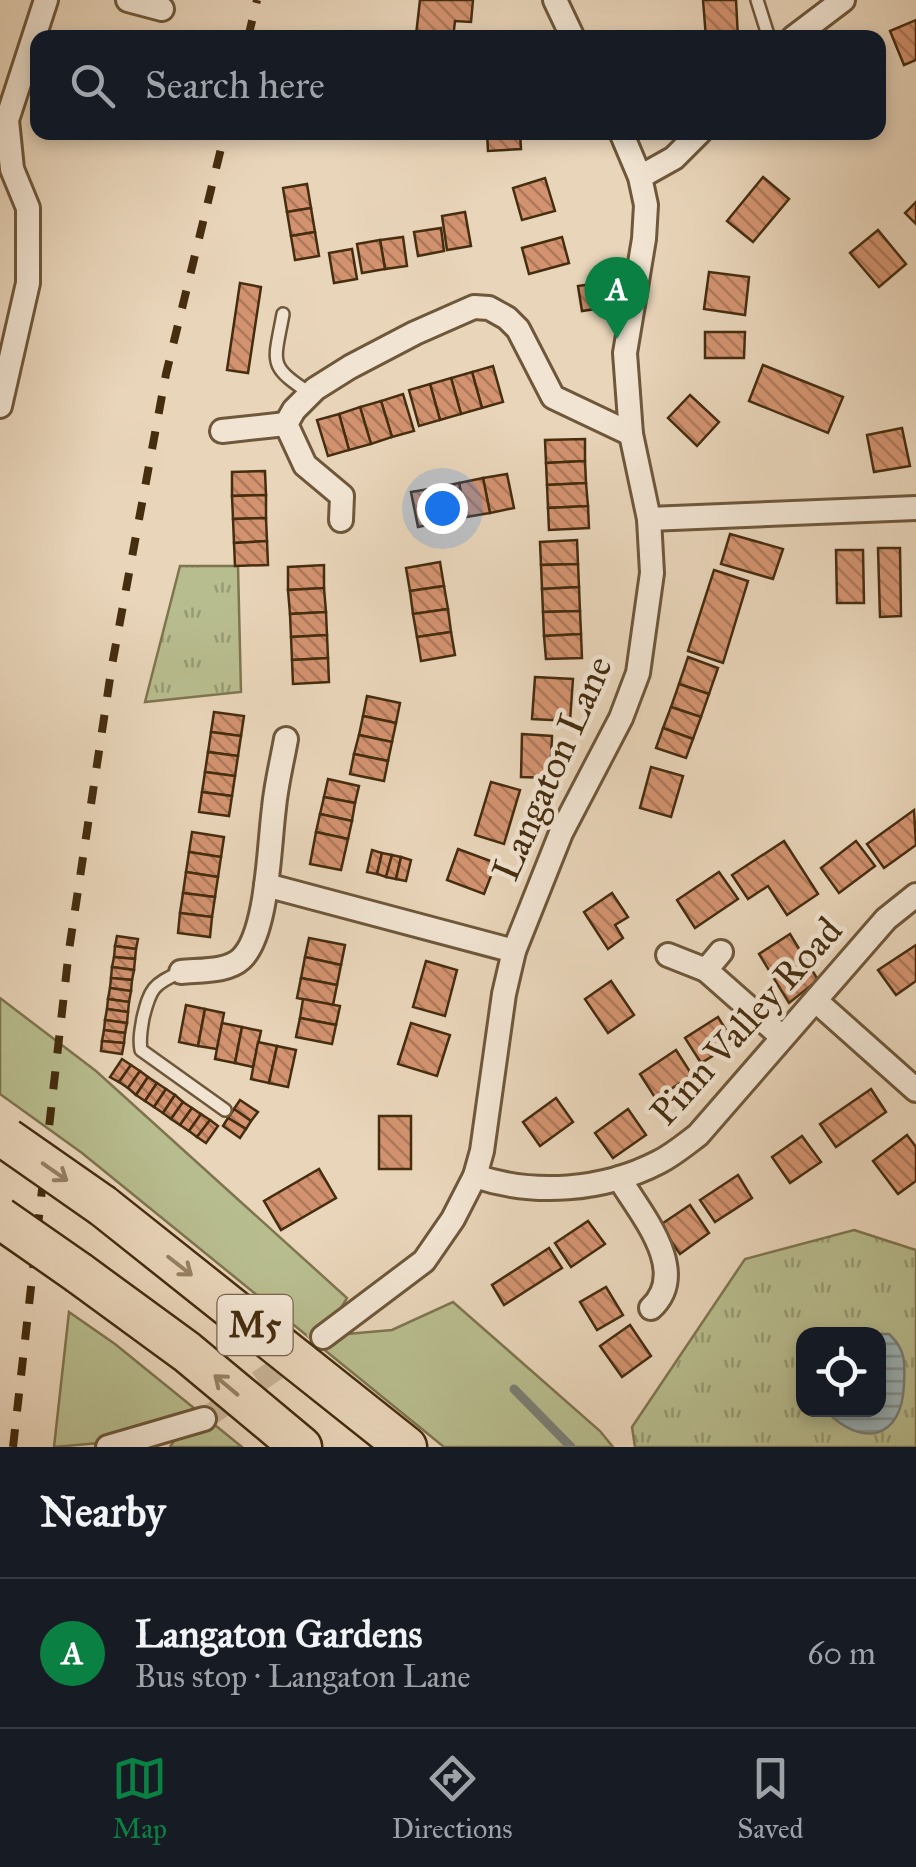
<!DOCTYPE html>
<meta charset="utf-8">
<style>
:root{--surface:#171b24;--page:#20242c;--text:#f1f3f6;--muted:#9ea1a6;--line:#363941;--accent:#0b8043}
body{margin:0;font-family:"IM FELL Great Primer",serif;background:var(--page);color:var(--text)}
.controls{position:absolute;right:30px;bottom:30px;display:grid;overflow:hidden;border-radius:20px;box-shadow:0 5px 15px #0003}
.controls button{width:90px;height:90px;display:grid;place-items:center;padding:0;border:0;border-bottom:2px solid var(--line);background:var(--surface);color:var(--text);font:50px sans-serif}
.you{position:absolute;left:442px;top:508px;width:35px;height:35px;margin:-25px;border:8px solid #fff;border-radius:50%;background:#1a73e8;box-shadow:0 0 0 15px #1a73e833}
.badge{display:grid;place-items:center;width:65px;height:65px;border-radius:50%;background:var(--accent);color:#fff;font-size:32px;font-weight:700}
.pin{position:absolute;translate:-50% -82px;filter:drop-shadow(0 2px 5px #0008)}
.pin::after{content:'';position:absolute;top:52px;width:35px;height:30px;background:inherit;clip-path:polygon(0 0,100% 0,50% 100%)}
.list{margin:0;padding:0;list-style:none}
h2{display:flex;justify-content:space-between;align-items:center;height:130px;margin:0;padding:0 40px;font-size:42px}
h2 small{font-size:32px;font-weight:400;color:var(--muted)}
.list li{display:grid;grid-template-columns:65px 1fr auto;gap:30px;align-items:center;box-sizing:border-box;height:150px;padding:0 40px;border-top:2px solid var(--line)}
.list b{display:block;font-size:38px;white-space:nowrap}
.list p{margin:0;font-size:32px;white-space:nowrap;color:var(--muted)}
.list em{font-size:32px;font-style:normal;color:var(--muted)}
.icon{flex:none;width:55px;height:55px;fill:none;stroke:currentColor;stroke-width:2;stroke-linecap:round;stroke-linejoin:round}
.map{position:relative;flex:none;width:916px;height:1447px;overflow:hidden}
.search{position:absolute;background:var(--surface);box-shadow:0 5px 15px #0003;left:30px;right:30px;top:30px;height:110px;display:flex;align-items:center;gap:25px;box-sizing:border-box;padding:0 35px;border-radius:20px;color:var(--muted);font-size:38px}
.sheet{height:280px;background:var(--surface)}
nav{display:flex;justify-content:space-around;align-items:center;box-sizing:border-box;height:140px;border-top:2px solid var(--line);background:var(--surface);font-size:28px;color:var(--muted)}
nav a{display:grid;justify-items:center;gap:5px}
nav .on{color:var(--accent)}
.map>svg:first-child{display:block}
</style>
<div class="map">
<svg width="916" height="1447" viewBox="0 0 916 1447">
<defs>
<pattern id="park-tufts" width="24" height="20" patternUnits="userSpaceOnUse" patternTransform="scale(2.5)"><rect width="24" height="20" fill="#b8bd8f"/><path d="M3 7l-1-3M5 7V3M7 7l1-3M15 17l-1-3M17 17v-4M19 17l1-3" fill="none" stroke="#979a73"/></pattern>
<pattern id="water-rules" width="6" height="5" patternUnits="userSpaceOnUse" patternTransform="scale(2.5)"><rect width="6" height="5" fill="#9db6bb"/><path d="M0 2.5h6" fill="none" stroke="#829496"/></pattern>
<pattern id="building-back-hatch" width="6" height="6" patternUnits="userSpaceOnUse" patternTransform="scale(2.5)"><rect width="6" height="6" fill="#d39370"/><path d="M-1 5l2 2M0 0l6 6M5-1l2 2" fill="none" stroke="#ad785a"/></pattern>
</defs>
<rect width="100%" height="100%" fill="#e9d5ba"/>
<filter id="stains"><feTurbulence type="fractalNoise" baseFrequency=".002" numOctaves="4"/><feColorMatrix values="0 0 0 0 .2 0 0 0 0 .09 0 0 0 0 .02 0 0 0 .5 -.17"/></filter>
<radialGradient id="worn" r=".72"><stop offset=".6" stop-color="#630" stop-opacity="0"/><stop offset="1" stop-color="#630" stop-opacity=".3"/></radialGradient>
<g fill="#b8bd8f" stroke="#7e754f" stroke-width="2.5">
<path d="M 0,998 L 96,1071 L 347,1298 L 324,1336 L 392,1330 L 453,1302 L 600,1431 L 613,1447 L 444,1447 L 82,1153 L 0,1094 Z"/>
<path d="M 69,1312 L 115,1344 L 242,1447 L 170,1447 L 175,1439 L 201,1421 L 111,1442 L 54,1447 Z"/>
</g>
<g fill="url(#park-tufts)" stroke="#7e754f" stroke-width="2.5" fill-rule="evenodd">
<path d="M 180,566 L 238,566 L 241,692 L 145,702 Z"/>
<path d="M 854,1230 L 916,1250 L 916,1447 L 635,1447 L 632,1427 L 745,1259 ZM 804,1334 L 878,1334 L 878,1410 L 804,1410 Z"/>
</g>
<path fill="url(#water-rules)" stroke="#7a7f76" stroke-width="2.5" d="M 867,1334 L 889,1334 C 906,1350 905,1362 904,1384 C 902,1442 860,1447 825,1410 L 878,1410 L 878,1334 Z"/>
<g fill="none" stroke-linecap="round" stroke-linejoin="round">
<path stroke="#7a7f76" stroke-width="9" d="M 514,1389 L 571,1447"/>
</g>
<g fill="url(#building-back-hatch)" stroke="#452d0f" stroke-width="2.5">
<path d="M 420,0 L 473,0 L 471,22 L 455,21 L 453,38 L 416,35 Z"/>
<path d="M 703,0 L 736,0 L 738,38 L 706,38 Z"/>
<path d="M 916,20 L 916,60 L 904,65 L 890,31 Z"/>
<path d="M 487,132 L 520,132 L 521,149 L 488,151 Z"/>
<path d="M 763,177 L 789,199 L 753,242 L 727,221 Z"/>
<path d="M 545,178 L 555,211 L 522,220 L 513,188 Z"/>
<path d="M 307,184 L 311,208 L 287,212 L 283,188 Z"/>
<path d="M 916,202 L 916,224 L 905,213 Z"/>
<path d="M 311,208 L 315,232 L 291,236 L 287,212 Z"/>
<path d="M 465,212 L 471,246 L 447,250 L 442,216 Z"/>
<path d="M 441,228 L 444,251 L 418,256 L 414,232 Z"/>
<path d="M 878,230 L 906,264 L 879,287 L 850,253 Z"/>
<path d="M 315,232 L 319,256 L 295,260 L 291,236 Z"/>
<path d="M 403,237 L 407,266 L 385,269 L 380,240 Z"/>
<path d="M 562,237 L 569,263 L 529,274 L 522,248 Z"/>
<path d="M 380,240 L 385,269 L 362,273 L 357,244 Z"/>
<path d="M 352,249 L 357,279 L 334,283 L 329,253 Z"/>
<path d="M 709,272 L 749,277 L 745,315 L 704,309 Z"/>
<path d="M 606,282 L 609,307 L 582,311 L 578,286 Z"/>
<path d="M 240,283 L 261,287 L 248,373 L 227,370 Z"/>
<path d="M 705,332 L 745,332 L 744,358 L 705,358 Z"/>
<path d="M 763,365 L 843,397 L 828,433 L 749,401 Z"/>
<path d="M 493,366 L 503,402 L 482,408 L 472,372 Z"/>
<path d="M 472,372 L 482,408 L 461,414 L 451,378 Z"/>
<path d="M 451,378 L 461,414 L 440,420 L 430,384 Z"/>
<path d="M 430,384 L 440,420 L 419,426 L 409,390 Z"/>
<path d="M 403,394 L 414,431 L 392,437 L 381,401 Z"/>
<path d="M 690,395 L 719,422 L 697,446 L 668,418 Z"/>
<path d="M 381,401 L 392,437 L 371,444 L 360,407 Z"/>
<path d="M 360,407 L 371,444 L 349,450 L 339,414 Z"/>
<path d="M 339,414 L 349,450 L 328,456 L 317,420 Z"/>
<path d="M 902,428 L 910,466 L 874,472 L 867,435 Z"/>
<path d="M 585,439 L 585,461 L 546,463 L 545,440 Z"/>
<path d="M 585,461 L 586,483 L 547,485 L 546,463 Z"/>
<path d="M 265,471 L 266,495 L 232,496 L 232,472 Z"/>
<path d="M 507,474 L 514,508 L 490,513 L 483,478 Z"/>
<path d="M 483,478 L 490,513 L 466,517 L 459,483 Z"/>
<path d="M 459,483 L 466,517 L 442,522 L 435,488 Z"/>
<path d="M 586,483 L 588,506 L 548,508 L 547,485 Z"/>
<path d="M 435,488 L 442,522 L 418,527 L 411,492 Z"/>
<path d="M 266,495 L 266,518 L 233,519 L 232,496 Z"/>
<path d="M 588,506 L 589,528 L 549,530 L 548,508 Z"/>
<path d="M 266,518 L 267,541 L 234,543 L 233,519 Z"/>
<path d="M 730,534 L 783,549 L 773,579 L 721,564 Z"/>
<path d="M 577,540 L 578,564 L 541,565 L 540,542 Z"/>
<path d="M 267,541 L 268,565 L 235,566 L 234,543 Z"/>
<path d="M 878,548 L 900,548 L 901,616 L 880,617 Z"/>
<path d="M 836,550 L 863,550 L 864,603 L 837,603 Z"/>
<path d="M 440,562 L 444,586 L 410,591 L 406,568 Z"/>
<path d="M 578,564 L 579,587 L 542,589 L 541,565 Z"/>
<path d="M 324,565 L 324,588 L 288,590 L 288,567 Z"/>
<path d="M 714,570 L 748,581 L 723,663 L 688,651 Z"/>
<path d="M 444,586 L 448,609 L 413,614 L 410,591 Z"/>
<path d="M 579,587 L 580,611 L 543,612 L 542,589 Z"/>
<path d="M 324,588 L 326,612 L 290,614 L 288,590 Z"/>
<path d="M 448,609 L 451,632 L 417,637 L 413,614 Z"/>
<path d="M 580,611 L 581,634 L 544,636 L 543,612 Z"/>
<path d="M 326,612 L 327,635 L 291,637 L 290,614 Z"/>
<path d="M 451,632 L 455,655 L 421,661 L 417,637 Z"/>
<path d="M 581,634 L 582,658 L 546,659 L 544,636 Z"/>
<path d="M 327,635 L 328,658 L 292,660 L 291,637 Z"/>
<path d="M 688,657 L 718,668 L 709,694 L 679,684 Z"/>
<path d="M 328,658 L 329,682 L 293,684 L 292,660 Z"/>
<path d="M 535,677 L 573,679 L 570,721 L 532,719 Z"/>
<path d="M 679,684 L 709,694 L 701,717 L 671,707 Z"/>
<path d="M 367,696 L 400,703 L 396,723 L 363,716 Z"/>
<path d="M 671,707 L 701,717 L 693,739 L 663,728 Z"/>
<path d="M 214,712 L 244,716 L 241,736 L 211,732 Z"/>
<path d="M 363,716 L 396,723 L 392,742 L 359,735 Z"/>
<path d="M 663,728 L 693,739 L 686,758 L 656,748 Z"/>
<path d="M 211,732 L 241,736 L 238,756 L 208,752 Z"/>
<path d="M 522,734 L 552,736 L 550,778 L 521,777 Z"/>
<path d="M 359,735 L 392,742 L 388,761 L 354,754 Z"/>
<path d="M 208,752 L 238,756 L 235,776 L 205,772 Z"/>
<path d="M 354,754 L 388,761 L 384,781 L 350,774 Z"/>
<path d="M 651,767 L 683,776 L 671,817 L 640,808 Z"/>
<path d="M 205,772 L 235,776 L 232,796 L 202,792 Z"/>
<path d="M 328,779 L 359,786 L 355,803 L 324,797 Z"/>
<path d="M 491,782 L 520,790 L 504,844 L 475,835 Z"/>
<path d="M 202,792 L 232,796 L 229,816 L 199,812 Z"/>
<path d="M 324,797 L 355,803 L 352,821 L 320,814 Z"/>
<path d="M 914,810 L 916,845 L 884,868 L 867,844 Z"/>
<path d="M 320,814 L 352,821 L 348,839 L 316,832 Z"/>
<path d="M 192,832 L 224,837 L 221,857 L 189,852 Z"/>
<path d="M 316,832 L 348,839 L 341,870 L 310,864 Z"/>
<path d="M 784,841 L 818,894 L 787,915 L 768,886 L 748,899 L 732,875 Z"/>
<path d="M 856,841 L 875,866 L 839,893 L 821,868 Z"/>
<path d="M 458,849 L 496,863 L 484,894 L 447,880 Z"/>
<path d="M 372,850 L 382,853 L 377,874 L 367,872 Z"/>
<path d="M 189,852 L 221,857 L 218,877 L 186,872 Z"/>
<path d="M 382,853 L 392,855 L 386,877 L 377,874 Z"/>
<path d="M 392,855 L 401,857 L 396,879 L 386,877 Z"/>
<path d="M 401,857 L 411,860 L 406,881 L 396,879 Z"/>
<path d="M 186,872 L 218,877 L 215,897 L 183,893 Z"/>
<path d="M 719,872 L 738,899 L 695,928 L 677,900 Z"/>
<path d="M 183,893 L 215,897 L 212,917 L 180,913 Z"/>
<path d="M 612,893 L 628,917 L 615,925 L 623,938 L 608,949 L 584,912 Z"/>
<path d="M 180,913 L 212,917 L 210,937 L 178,933 Z"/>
<path d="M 790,934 L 818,980 L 789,1003 L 759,954 Z"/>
<path d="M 117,936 L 138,939 L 136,949 L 115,946 Z"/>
<path d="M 309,938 L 345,945 L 341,965 L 305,957 Z"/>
<path d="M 916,945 L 916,981 L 896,995 L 878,970 Z"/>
<path d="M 115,946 L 136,949 L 135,959 L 114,957 Z"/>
<path d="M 114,957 L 135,959 L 134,970 L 112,967 Z"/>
<path d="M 305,957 L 341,965 L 337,985 L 301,978 Z"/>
<path d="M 426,961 L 457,970 L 445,1016 L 413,1007 Z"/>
<path d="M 112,967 L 134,970 L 132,980 L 111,978 Z"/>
<path d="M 111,978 L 132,980 L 131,991 L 110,988 Z"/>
<path d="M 301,978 L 337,985 L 333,1005 L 297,998 Z"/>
<path d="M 611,981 L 634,1015 L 608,1033 L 585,999 Z"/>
<path d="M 110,988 L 131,991 L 129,1002 L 108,999 Z"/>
<path d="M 108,999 L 129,1002 L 128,1012 L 107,1009 Z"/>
<path d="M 303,999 L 340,1006 L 336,1025 L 300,1018 Z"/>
<path d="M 186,1005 L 205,1009 L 198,1046 L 179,1042 Z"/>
<path d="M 107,1009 L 128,1012 L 127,1023 L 105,1020 Z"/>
<path d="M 205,1009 L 224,1013 L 217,1049 L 198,1046 Z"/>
<path d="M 718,1017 L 734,1043 L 701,1063 L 685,1038 Z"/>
<path d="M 300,1018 L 336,1025 L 332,1044 L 296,1037 Z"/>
<path d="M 105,1020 L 127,1023 L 125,1033 L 104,1030 Z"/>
<path d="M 222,1023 L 242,1027 L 235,1063 L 215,1059 Z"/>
<path d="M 411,1023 L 450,1035 L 437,1076 L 398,1064 Z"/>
<path d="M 242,1027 L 261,1031 L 253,1067 L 235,1063 Z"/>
<path d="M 104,1030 L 125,1033 L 124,1043 L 102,1041 Z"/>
<path d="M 102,1041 L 124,1043 L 122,1054 L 101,1051 Z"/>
<path d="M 258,1042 L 277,1046 L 269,1083 L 251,1079 Z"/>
<path d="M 277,1046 L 296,1050 L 288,1087 L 269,1083 Z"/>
<path d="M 676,1050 L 692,1075 L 656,1099 L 640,1074 Z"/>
<path d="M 122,1059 L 131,1065 L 119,1082 L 110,1077 Z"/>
<path d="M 131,1065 L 140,1071 L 128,1088 L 119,1082 Z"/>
<path d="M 140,1071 L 148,1077 L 136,1095 L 128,1088 Z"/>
<path d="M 148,1077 L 157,1083 L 145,1101 L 136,1095 Z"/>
<path d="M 157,1083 L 166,1089 L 154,1107 L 145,1101 Z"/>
<path d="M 166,1089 L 175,1095 L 163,1113 L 154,1107 Z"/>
<path d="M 871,1089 L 886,1112 L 836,1147 L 820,1124 Z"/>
<path d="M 175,1095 L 183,1102 L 171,1119 L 163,1113 Z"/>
<path d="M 556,1098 L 573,1122 L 540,1146 L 523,1122 Z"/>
<path d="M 240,1100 L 258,1112 L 251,1121 L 234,1109 Z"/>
<path d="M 183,1102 L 192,1108 L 180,1125 L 171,1119 Z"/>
<path d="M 192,1108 L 201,1114 L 189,1131 L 180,1125 Z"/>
<path d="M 234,1109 L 251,1121 L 246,1129 L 228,1118 Z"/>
<path d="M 628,1109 L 646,1135 L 613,1158 L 595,1133 Z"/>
<path d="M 201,1114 L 210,1120 L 197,1137 L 189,1131 Z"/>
<rect x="379" y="1116" width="32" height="53"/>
<path d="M 228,1118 L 246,1129 L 240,1138 L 223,1126 Z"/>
<path d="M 210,1120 L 218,1126 L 206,1143 L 197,1137 Z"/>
<path d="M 907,1135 L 916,1147 L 916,1181 L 898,1194 L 873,1161 Z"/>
<path d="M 802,1136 L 821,1162 L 790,1183 L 772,1157 Z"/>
<path d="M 319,1169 L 336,1198 L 281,1230 L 264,1201 Z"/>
<path d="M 738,1175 L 752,1198 L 715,1222 L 700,1200 Z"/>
<path d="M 690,1205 L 709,1233 L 680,1254 L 660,1225 Z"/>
<path d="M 588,1221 L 605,1244 L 571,1267 L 555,1243 Z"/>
<path d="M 549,1248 L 562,1268 L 504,1305 L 492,1285 Z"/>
<path d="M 606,1287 L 623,1315 L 597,1330 L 580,1302 Z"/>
<path d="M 630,1325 L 651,1356 L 622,1377 L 600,1346 Z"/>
</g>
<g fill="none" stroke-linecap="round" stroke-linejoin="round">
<path stroke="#c8b398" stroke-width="22" stroke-dasharray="22 11" stroke-linecap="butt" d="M 204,1419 L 323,1337"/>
<defs>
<g id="lane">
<path d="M 757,0 L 769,38"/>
<path d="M 283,314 C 274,364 267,365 311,394"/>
<path d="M 181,972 C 153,984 150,989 143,1018 C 141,1030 139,1039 141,1050 L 225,1110"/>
</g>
<g id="street">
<path d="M 128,0 L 162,9"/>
<path d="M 555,0 L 573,38"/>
<path d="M 793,38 L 843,0"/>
<path d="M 640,177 L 674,158 L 700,132"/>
<path d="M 0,406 L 28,283 L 28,208 L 12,169 L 7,120 L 46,0"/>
<path d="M 222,431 L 286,424"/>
<path d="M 649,519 L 916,508"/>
<path d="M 341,520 L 342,496 L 305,465 L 286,424 L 294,410 L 315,389 L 350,367 L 415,333 L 474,307 L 489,308 L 507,318 L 518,329 L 553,397 L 631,434"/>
<path d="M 266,885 L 514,951"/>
<path d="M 721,952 L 706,970 L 782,1037"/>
<path d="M 668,955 L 706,970"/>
<path d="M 181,972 C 200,970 227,972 241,959 C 268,934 269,845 274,808 C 276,785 282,762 286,739"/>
<path d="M 816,1001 L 916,1090"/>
<path d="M 475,1176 C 534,1196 603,1191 659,1162 C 673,1155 686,1144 698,1135 L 886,919 L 916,895"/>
<path d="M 619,1178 C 640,1213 691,1271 651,1308"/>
<path d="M 323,1337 L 424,1261 L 453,1219 L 475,1176 L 482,1151 L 504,994 L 514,951 L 561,833 L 621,718 L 638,673 L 652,573 L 649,519 L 631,434 L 625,353 L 644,239 L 646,205 L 640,177 L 621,132"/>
<path d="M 108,1447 L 204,1419"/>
</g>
<g id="highway">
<path d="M 103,1206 L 406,1447"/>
<path d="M 79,1273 L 187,1352 L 301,1447"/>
</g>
</defs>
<use href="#lane" stroke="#6e573a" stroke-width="16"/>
<use href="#street" stroke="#6e573a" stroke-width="28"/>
<use href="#highway" stroke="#452d0f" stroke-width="45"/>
<use href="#lane" stroke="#f1e4d2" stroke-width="11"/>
<use href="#street" stroke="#f1e4d2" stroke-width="22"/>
<use href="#highway" stroke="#e9d5ba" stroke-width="40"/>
<g stroke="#452d0f" stroke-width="8" stroke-dasharray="18 18" stroke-linecap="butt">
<path d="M 248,38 L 257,0"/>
<path d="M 13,1447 L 69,950 L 112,665 L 166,374 L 225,132"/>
</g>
<defs>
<g id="highway-bridge">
<path d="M 7,1139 L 103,1206"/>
<path d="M 0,1218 L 79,1273"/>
</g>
</defs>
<use href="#highway-bridge" stroke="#452d0f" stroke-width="45" stroke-linecap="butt"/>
<use href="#highway-bridge" stroke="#e9d5ba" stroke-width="40"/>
</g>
<defs><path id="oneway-shaft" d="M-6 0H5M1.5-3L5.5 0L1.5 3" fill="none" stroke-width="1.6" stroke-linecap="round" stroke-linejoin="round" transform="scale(2.5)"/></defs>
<g stroke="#978164">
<use href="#oneway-shaft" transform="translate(55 1172) rotate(35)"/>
<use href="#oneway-shaft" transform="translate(180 1266) rotate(38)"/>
<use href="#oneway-shaft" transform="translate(226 1385) rotate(-140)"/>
</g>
<g text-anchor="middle" stroke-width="9" stroke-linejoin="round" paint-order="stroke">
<rect fill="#f1e4d2" stroke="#79644a" stroke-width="2.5" x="217.5" y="1295" width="75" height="60" rx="8"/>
<g font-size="35" font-weight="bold" fill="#452d0f">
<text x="255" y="1337">M5</text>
</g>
<g font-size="38" fill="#452d0f" stroke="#f1e4d2">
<text transform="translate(552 768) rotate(-66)" y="13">Langaton Lane</text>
<text transform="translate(746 1021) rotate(-48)" y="13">Pinn Valley Road</text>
</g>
</g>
<rect width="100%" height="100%" filter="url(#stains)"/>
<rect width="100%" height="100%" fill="url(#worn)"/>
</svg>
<div class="controls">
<button><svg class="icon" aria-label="locate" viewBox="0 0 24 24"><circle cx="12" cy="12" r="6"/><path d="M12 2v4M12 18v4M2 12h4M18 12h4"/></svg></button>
</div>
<div class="you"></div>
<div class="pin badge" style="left:617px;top:339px">A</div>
<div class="search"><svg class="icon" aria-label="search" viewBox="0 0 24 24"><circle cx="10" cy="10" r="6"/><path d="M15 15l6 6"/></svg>Search here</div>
</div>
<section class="sheet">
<h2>Nearby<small></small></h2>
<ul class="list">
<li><span class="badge">A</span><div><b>Langaton Gardens</b><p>Bus stop · Langaton Lane</p></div><em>60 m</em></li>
</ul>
</section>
<nav>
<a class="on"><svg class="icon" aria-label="map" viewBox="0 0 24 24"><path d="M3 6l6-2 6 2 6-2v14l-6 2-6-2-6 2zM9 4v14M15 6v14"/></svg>Map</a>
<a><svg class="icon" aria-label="directions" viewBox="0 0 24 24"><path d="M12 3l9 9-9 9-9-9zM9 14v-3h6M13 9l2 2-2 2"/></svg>Directions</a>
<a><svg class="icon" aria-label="saved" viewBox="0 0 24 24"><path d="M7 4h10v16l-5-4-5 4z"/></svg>Saved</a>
</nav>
